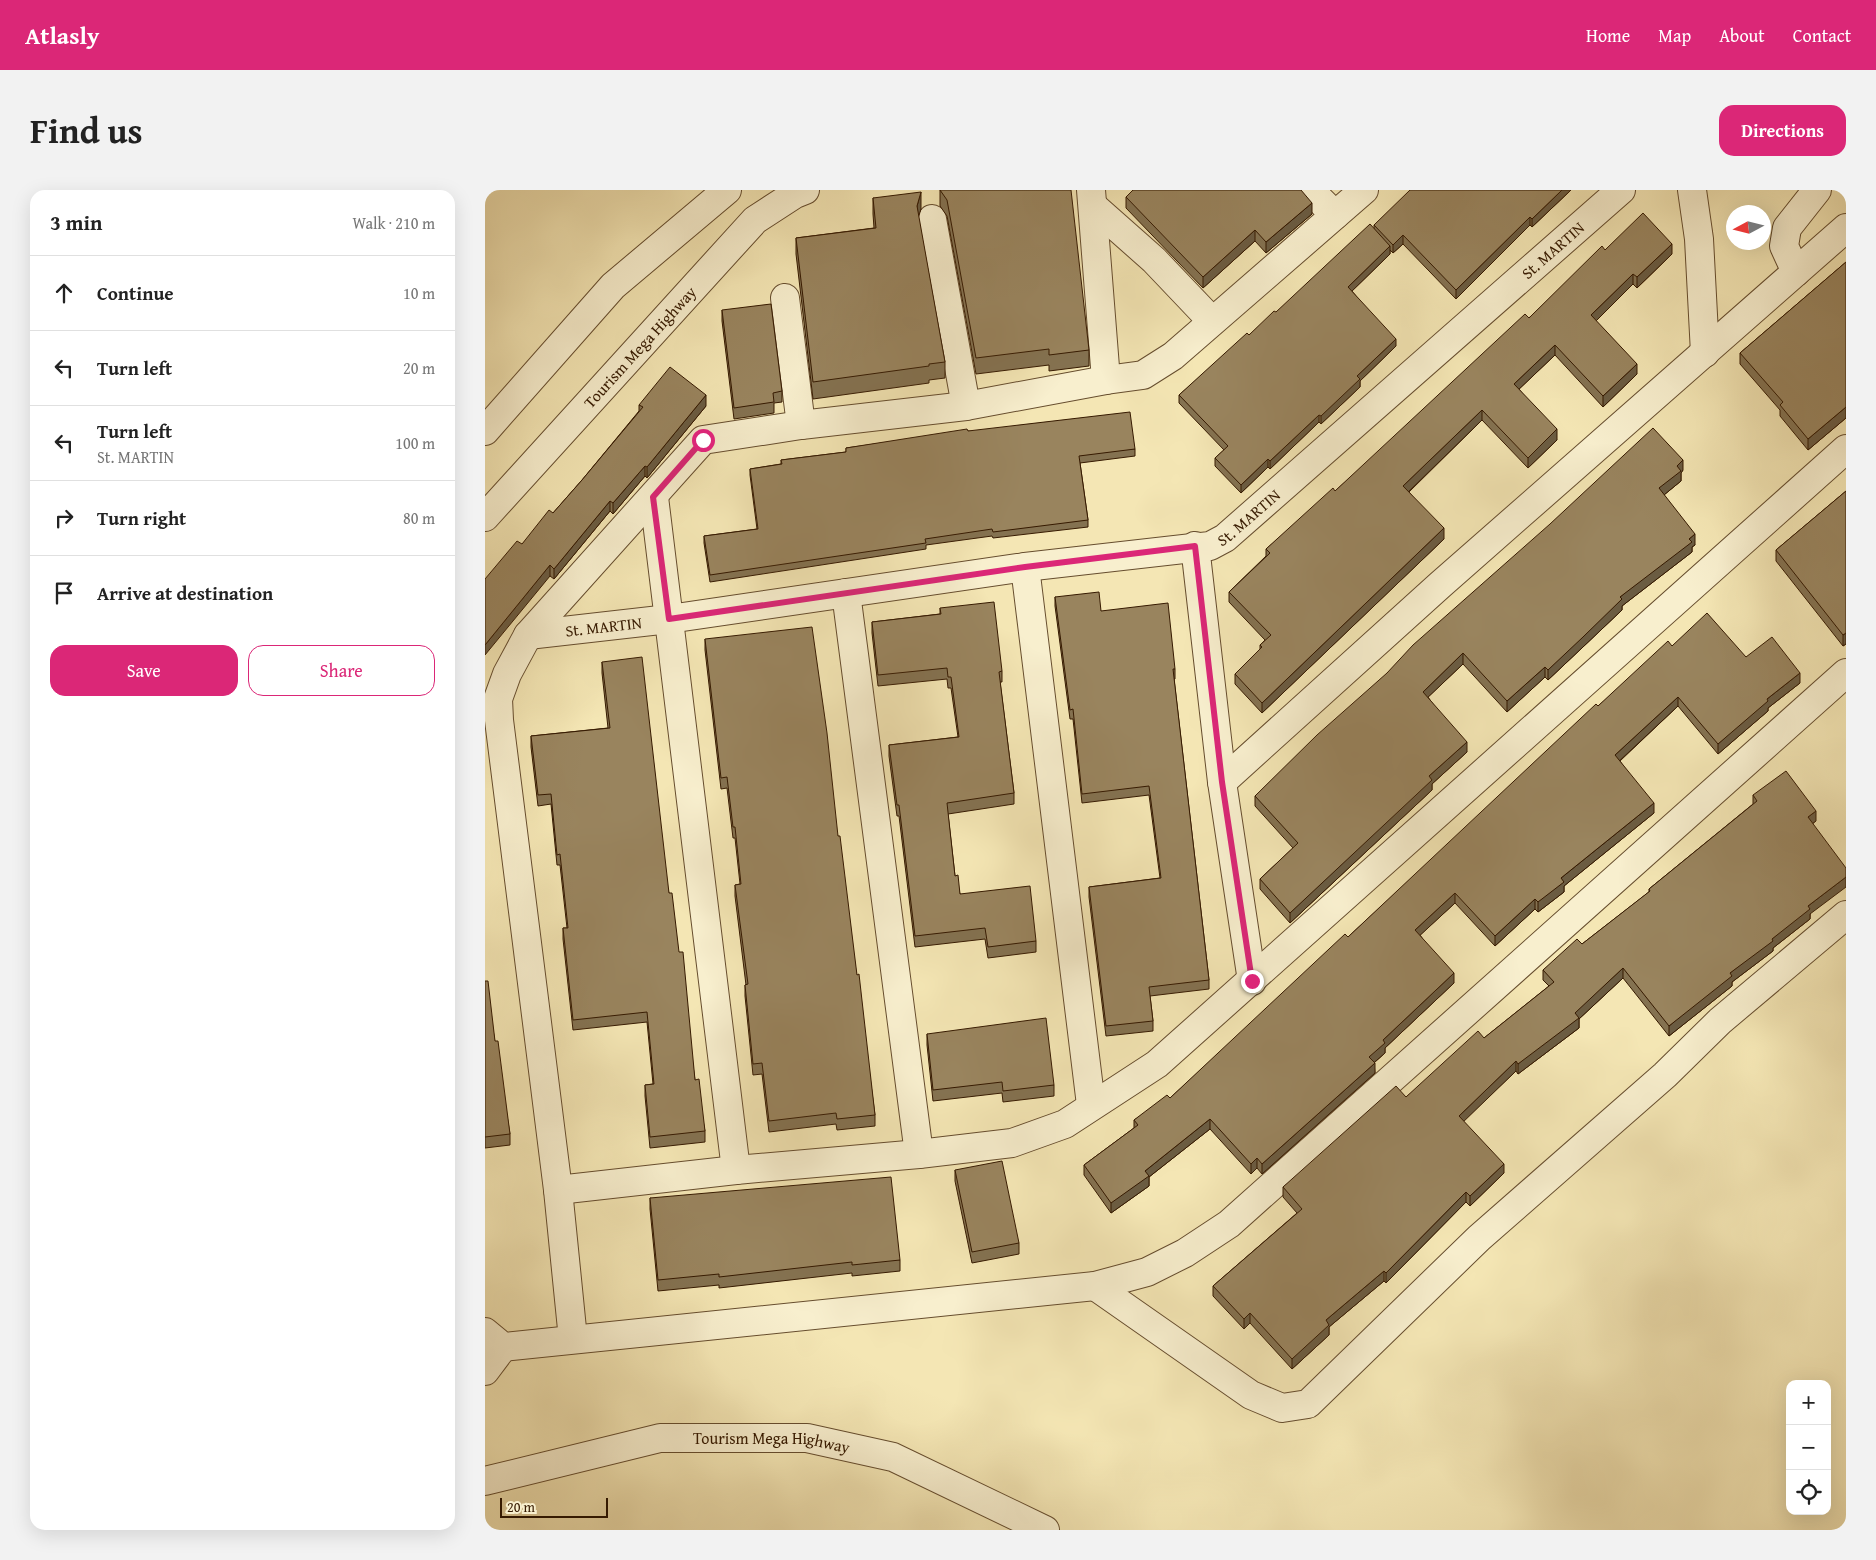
<!DOCTYPE html>
<meta charset="utf-8">
<style>
:root{--surface:#fff;--page:#f2f2f2;--text:#222;--muted:#767676;--line:#e0e0e0;--accent:#db2777}
body{margin:0;font-family:"Gentium Book Plus",serif;background:var(--page);color:var(--text)}
.controls{position:absolute;right:15px;bottom:15px;display:grid;overflow:hidden;border-radius:10px;box-shadow:0 5px 20px #0002}
.controls button{width:45px;height:45px;display:grid;place-items:center;padding:0;border:0;border-bottom:1px solid var(--line);background:var(--surface);color:var(--text);font:25px sans-serif}
.compass{position:absolute;left:1241px;top:15px;width:45px;height:45px;border-radius:50%;background:var(--surface);box-shadow:0 5px 20px #0002;rotate:263deg}
.scale{position:absolute;left:15px;bottom:12px;width:108px;box-sizing:border-box;padding-left:5px;border:2px solid #361a01;border-top:0;font-size:14px;line-height:18px;white-space:nowrap;color:#361a01;-webkit-text-stroke:4px #f8efce;paint-order:stroke}
.stop{position:absolute;width:15px;height:15px;margin:-11px;border:4px solid #db2777;border-radius:50%;background:#fff}
.stop.end{background:#db2777;border-color:#fff;box-shadow:0 1px 5px #0008}
.list{margin:0;padding:0;list-style:none}
h2{display:flex;justify-content:space-between;align-items:center;height:65px;margin:0;padding:0 20px;font-size:21px}
h2 small{font-size:16px;font-weight:400;color:var(--muted)}
.list li{display:grid;grid-template-columns:32px 1fr auto;gap:15px;align-items:center;box-sizing:border-box;height:75px;padding:0 20px;border-top:1px solid var(--line)}
.list b{display:block;font-size:19px;white-space:nowrap}
.list p{margin:0;font-size:16px;white-space:nowrap;color:var(--muted)}
.list em{font-size:16px;font-style:normal;color:var(--muted)}
.actions{display:flex;gap:10px;padding:15px 20px}
.actions a{flex:1;padding:11px 0;border:1px solid var(--accent);border-radius:15px;text-align:center;font-size:18px;color:var(--accent)}
.actions .main{background:var(--accent);color:#fff}
.icon{flex:none;width:28px;height:28px;fill:none;stroke:currentColor;stroke-width:2;stroke-linecap:round;stroke-linejoin:round}
.map{position:relative;flex:none;width:1361px;height:1340px;overflow:hidden;border-radius:15px}
header{display:flex;align-items:center;gap:30px;box-sizing:border-box;height:70px;padding:0 25px;background:var(--accent);color:#fff}
header strong{font-size:24px}
nav{display:flex;gap:28px;margin-inline-start:auto;font-size:18px}
.intro{display:flex;align-items:center;justify-content:space-between;box-sizing:border-box;height:120px;padding:0 30px}
h1{margin:0;font-size:35px}
.button{padding:12px 22px;border-radius:15px;background:var(--accent);color:#fff;font-size:18px;font-weight:700}
main{display:flex;gap:30px;padding:0 30px}
aside{flex:1;background:var(--surface);border-radius:15px;box-shadow:0 5px 20px #0002}
.map>svg:first-child{display:block}
</style>
<header>
<strong>Atlasly</strong>
<nav><a>Home</a><a>Map</a><a>About</a><a>Contact</a></nav>
</header>
<div class="intro"><h1>Find us</h1><a class="button">Directions</a></div>
<main>
<aside>
<h2>3 min<small>Walk · 210 m</small></h2>
<ul class="list">
<li><svg class="icon" aria-label="ahead" viewBox="0 0 24 24"><path d="M12 20V5M6 11l6-6 6 6"/></svg><div><b>Continue</b></div><em>10 m</em></li>
<li><svg class="icon" aria-label="left" viewBox="0 0 24 24"><path d="M17 20v-9H6M10 6l-5 5 5 5"/></svg><div><b>Turn left</b></div><em>20 m</em></li>
<li><svg class="icon" aria-label="left" viewBox="0 0 24 24"><path d="M17 20v-9H6M10 6l-5 5 5 5"/></svg><div><b>Turn left</b><p>St. MARTIN</p></div><em>100 m</em></li>
<li><svg class="icon" aria-label="right" viewBox="0 0 24 24"><path d="M7 20v-9h11M14 6l5 5-5 5"/></svg><div><b>Turn right</b></div><em>80 m</em></li>
<li><svg class="icon" aria-label="arrive" viewBox="0 0 24 24"><path d="M6 21V4h12l-3 4 3 4H6"/></svg><div><b>Arrive at destination</b></div></li>
</ul>
<div class="actions"><a class="main">Save</a><a>Share</a></div>
</aside>
<div class="map">
<svg width="1361" height="1340" viewBox="0 0 1361 1340">
<rect width="100%" height="100%" fill="#f4e6b4"/>
<filter id="stains"><feTurbulence type="fractalNoise" baseFrequency=".004" numOctaves="4"/><feColorMatrix values="0 0 0 0 .2 0 0 0 0 .09 0 0 0 0 .02 0 0 0 .5 -.17"/></filter>
<radialGradient id="worn" r=".72"><stop offset=".6" stop-color="#630" stop-opacity="0"/><stop offset="1" stop-color="#630" stop-opacity=".3"/></radialGradient>
<g fill="none" stroke-linecap="round" stroke-linejoin="round">
<defs>
<g id="minor">
<path d="M 606,0 L 621,190"/>
<path d="M 825,0 L 850,25"/>
<path d="M 1207,0 L 1214,49 L 1220,163"/>
<path d="M 608,16 L 669,70 L 727,131"/>
<path d="M 447,29 L 481,216"/>
<path d="M 1311,82 L 1299,56 L 1302,38 L 1332,0"/>
<path d="M 300,108 L 316,235"/>
<path d="M 169,307 L 251,980"/>
<path d="M 710,356 L 737,592 L 767,791"/>
<path d="M 540,377 L 606,915"/>
<path d="M 361,403 L 434,964"/>
<path id="s1" d="M 43,445 L 184,429 L 540,377 L 725,356 L 740,348 L 1136,0"/>
<path d="M 737,592 L 955,395 L 1361,38"/>
<path d="M 73,1000 L 251,980 L 434,964 L 527,953 L 580,934 L 672,874 L 1361,259"/>
<path d="M 610,1096 L 766,1205 L 797,1218 L 823,1214 L 994,1048 L 1180,885 L 1235,831 L 1361,725"/>
<path d="M 0,1142 L 18,1157 L 610,1096 L 662,1082 L 700,1063 L 744,1034 L 1361,483"/>
<path d="M 88,1149 L 73,1000 L 14,530 L 13,509 L 22,484 L 43,445 L 218,250 L 316,235 L 481,216 L 621,190 L 658,185 L 688,166 L 879,0"/>
<path d="M 0,1181 L 18,1157"/>
</g>
<g id="tertiary">
<path d="M 0,241 L 128,96 L 242,0"/>
<path id="s2" d="M 0,327 L 270,30 L 310,4 L 320,0"/>
<path id="s3" d="M 0,1291 L 175,1248 L 322,1248 L 408,1267 L 560,1340"/>
</g>
</defs>
<use href="#minor" stroke="#664d2e" stroke-width="30"/>
<use href="#tertiary" stroke="#664d2e" stroke-width="30"/>
<use href="#minor" stroke="#f8efce" stroke-width="28"/>
<use href="#tertiary" stroke="#f8efce" stroke-width="28"/>
</g>
<g fill="#847251" stroke="#361a01">
<path d="M 455,0 L 604,160 L 604,176 L 564,181 L 564,175 L 491,184 L 462,26 L 455,16 Z"/>
<path d="M 1086,0 L 1047,37 L 1045,35 L 971,109 L 918,54 L 908,63 L 905,60 L 905,64 L 867,101 L 911,156 L 875,191 L 875,197 L 836,234 L 834,232 L 785,279 L 783,277 L 756,303 L 730,276 L 730,268 L 739,260 L 694,213 L 694,205 L 889,39 L 889,35 Z"/>
<path d="M 641,7 L 827,24 L 781,63 L 770,51 L 718,98 L 641,18 Z"/>
<path d="M 388,8 L 436,19 L 433,26 L 460,172 L 460,188 L 444,190 L 444,193 L 328,209 L 311,64 L 311,48 L 389,38 L 388,24 Z"/>
<path d="M 1120,60 L 1187,64 L 1152,98 L 1148,94 L 1111,131 L 1152,184 L 1118,217 L 1070,165 L 1034,199 L 1072,250 L 1043,278 L 997,230 L 924,302 L 959,349 L 777,523 L 750,494 L 750,484 L 775,459 L 775,455 L 780,450 L 744,412 L 744,402 L 781,366 L 781,359 L 850,301 Z"/>
<path d="M 1361,72 L 1361,228 L 1323,260 L 1295,226 L 1295,220 L 1255,174 L 1255,163 Z"/>
<path d="M 237,120 L 297,201 L 297,212 L 289,213 L 289,223 L 249,229 L 237,131 Z"/>
<path d="M 154,215 L 221,216 L 162,288 L 160,286 L 128,324 L 125,321 L 69,389 L 65,386 L 37,354 L 68,323 L 97,290 L 154,221 Z"/>
<path d="M 483,241 L 650,259 L 650,266 L 595,273 L 603,330 L 603,337 L 508,348 L 507,346 L 441,355 L 441,359 L 225,392 L 219,353 L 219,346 L 272,339 L 265,285 L 265,279 L 296,274 L 296,270 L 361,262 L 361,258 Z"/>
<path d="M 1198,280 L 1196,283 L 1196,291 L 1179,305 L 1210,355 L 1207,357 L 1207,362 L 1137,416 L 1137,420 L 1098,457 L 1063,490 L 1060,487 L 1022,522 L 978,474 L 943,507 L 982,562 L 947,594 L 947,600 L 805,733 L 775,699 L 775,689 L 808,658 L 770,616 L 770,606 Z"/>
<path d="M 1361,301 L 1361,454 L 1358,456 L 1291,371 L 1291,360 Z"/>
<path d="M 570,407 L 616,421 L 690,479 L 690,489 L 689,489 L 724,790 L 724,799 L 665,806 L 668,831 L 668,841 L 621,846 L 604,707 L 604,697 L 675,688 L 664,605 L 597,613 L 588,529 L 585,529 L 570,416 Z"/>
<path d="M 455,418 L 517,481 L 517,492 L 515,492 L 529,603 L 529,614 L 463,624 L 470,686 L 475,704 L 551,751 L 551,762 L 503,768 L 500,749 L 430,757 L 414,626 L 412,626 L 404,566 L 404,555 L 473,547 L 466,498 L 463,498 L 462,489 L 393,496 L 387,443 L 387,432 L 455,424 Z"/>
<path d="M 220,449 L 353,646 L 390,925 L 390,936 L 352,940 L 351,934 L 284,942 L 277,884 L 268,885 L 260,806 L 260,795 L 261,795 L 250,706 L 250,695 L 255,694 L 250,648 L 248,648 L 242,598 L 236,599 L 220,460 Z"/>
<path d="M 1187,456 L 1261,467 L 1315,493 L 1283,518 L 1283,521 L 1233,564 L 1193,516 L 1135,571 L 1169,623 L 1079,696 L 1079,702 L 1053,722 L 1050,719 L 1010,756 L 970,713 L 935,745 L 969,793 L 900,858 L 900,863 L 889,873 L 890,883 L 777,984 L 772,978 L 766,984 L 725,939 L 664,987 L 664,996 L 626,1023 L 599,985 L 599,975 L 649,938 L 649,930 L 685,908 L 863,747 L 1113,516 Z"/>
<path d="M 117,472 L 184,703 L 210,890 L 220,941 L 220,952 L 165,958 L 160,906 L 160,895 L 168,894 L 162,832 L 88,840 L 78,749 L 78,738 L 82,738 L 75,675 L 72,675 L 66,614 L 53,616 L 46,557 L 46,546 L 123,538 L 117,483 Z"/>
<path d="M 1268,605 L 1331,631 L 1328,633 L 1325,729 L 1288,758 L 1288,761 L 1247,792 L 1247,796 L 1184,846 L 1138,788 L 1094,829 L 1094,838 L 1033,884 L 1031,881 L 978,931 L 1019,983 L 985,1016 L 981,1012 L 901,1093 L 899,1091 L 844,1137 L 844,1145 L 807,1179 L 765,1133 L 759,1139 L 728,1106 L 728,1096 L 812,1023 L 798,1007 L 798,997 L 921,907 L 999,848 L 1064,796 L 1058,790 L 1058,780 L 1097,754 L 1164,702 L 1164,699 L 1268,614 Z"/>
<path d="M 0,791 L 25,944 L 25,955 L 0,958 Z"/>
<path d="M 442,844 L 569,895 L 569,906 L 518,912 L 517,903 L 448,911 L 442,855 Z"/>
<path d="M 470,980 L 534,1053 L 534,1064 L 487,1073 L 470,991 Z"/>
<path d="M 165,1008 L 415,1070 L 415,1081 L 367,1086 L 367,1083 L 234,1098 L 234,1095 L 173,1101 L 165,1019 Z"/>
</g>
<g fill="#6b5c42" stroke="#361a01">
<path d="M 1077,0 L 1086,0 L 1047,37 L 1047,29 Z"/>
<path d="M 436,2 L 436,19 L 432,32 L 432,16 Z"/>
<path d="M 827,13 L 827,24 L 781,63 L 781,52 Z"/>
<path d="M 1045,27 L 1045,35 L 971,109 L 971,100 Z"/>
<path d="M 770,40 L 770,51 L 718,98 L 718,87 Z"/>
<path d="M 918,45 L 918,54 L 908,63 L 908,55 Z"/>
<path d="M 1187,54 L 1187,64 L 1152,98 L 1152,87 Z"/>
<path d="M 905,56 L 905,64 L 863,105 L 863,97 Z"/>
<path d="M 1148,84 L 1148,94 L 1106,136 L 1106,125 Z"/>
<path d="M 911,149 L 911,156 L 875,191 L 875,197 L 836,234 L 836,226 L 872,186 Z"/>
<path d="M 1070,155 L 1070,165 L 1029,204 L 1029,194 Z"/>
<path d="M 1152,174 L 1152,184 L 1118,217 L 1118,206 Z"/>
<path d="M 221,205 L 221,216 L 162,288 L 162,277 Z"/>
<path d="M 1361,217 L 1361,228 L 1323,260 L 1323,249 Z"/>
<path d="M 997,220 L 997,230 L 918,307 L 918,296 Z"/>
<path d="M 834,225 L 834,232 L 785,279 L 785,271 Z"/>
<path d="M 1072,239 L 1072,250 L 1043,278 L 1043,268 Z"/>
<path d="M 783,269 L 783,277 L 756,303 L 756,295 Z"/>
<path d="M 1198,270 L 1198,280 L 1196,283 L 1196,291 L 1174,309 L 1174,298 L 1192,276 Z"/>
<path d="M 160,276 L 160,286 L 128,324 L 128,313 Z"/>
<path d="M 125,311 L 125,321 L 69,389 L 69,379 Z"/>
<path d="M 959,338 L 959,349 L 777,523 L 777,513 Z"/>
<path d="M 1210,344 L 1210,355 L 1207,357 L 1207,362 L 1137,416 L 1137,420 L 1098,457 L 1063,490 L 1063,480 L 1135,407 Z"/>
<path d="M 65,375 L 65,386 L 0,465 L 0,455 Z"/>
<path d="M 1361,443 L 1361,454 L 1358,456 L 1358,445 Z"/>
<path d="M 978,463 L 978,474 L 938,512 L 938,502 Z"/>
<path d="M 1060,477 L 1060,487 L 1022,522 L 1022,511 Z"/>
<path d="M 1315,483 L 1315,493 L 1283,518 L 1283,521 L 1233,564 L 1233,554 L 1282,509 Z"/>
<path d="M 1193,507 L 1193,516 L 1130,575 L 1130,565 Z"/>
<path d="M 982,552 L 982,562 L 947,594 L 947,600 L 805,733 L 805,723 L 944,586 Z"/>
<path d="M 1169,613 L 1169,623 L 1079,696 L 1079,702 L 1053,722 L 1053,712 L 1076,688 Z"/>
<path d="M 1331,621 L 1331,631 L 1323,637 L 1323,627 Z"/>
<path d="M 1361,687 L 1361,697 L 1325,724 L 1325,729 L 1288,758 L 1288,761 L 1247,792 L 1247,796 L 1184,846 L 1184,836 L 1245,783 L 1287,749 L 1323,716 Z"/>
<path d="M 970,703 L 970,713 L 930,750 L 930,740 Z"/>
<path d="M 1050,709 L 1050,719 L 1010,756 L 1010,746 Z"/>
<path d="M 1138,778 L 1138,788 L 1094,829 L 1094,838 L 1033,884 L 1033,874 Z"/>
<path d="M 969,783 L 969,793 L 900,858 L 900,863 L 884,877 L 884,867 L 898,850 Z"/>
<path d="M 1031,871 L 1031,881 L 974,936 L 974,926 Z"/>
<path d="M 890,873 L 890,883 L 777,984 L 777,974 Z"/>
<path d="M 725,929 L 725,939 L 664,987 L 664,996 L 626,1023 L 626,1013 L 660,981 Z"/>
<path d="M 772,968 L 772,978 L 766,984 L 766,974 Z"/>
<path d="M 1019,974 L 1019,983 L 985,1016 L 985,1006 Z"/>
<path d="M 981,1002 L 981,1012 L 901,1093 L 901,1083 Z"/>
<path d="M 899,1081 L 899,1091 L 844,1137 L 844,1145 L 807,1179 L 807,1169 L 841,1130 Z"/>
<path d="M 765,1123 L 765,1133 L 759,1139 L 759,1129 Z"/>
</g>
<g fill="#99845e" stroke="#361a01">
<path d="M 455,0 L 586,0 L 604,160 L 564,165 L 564,159 L 491,168 L 462,10 Z"/>
<path d="M 648,0 L 816,0 L 827,13 L 781,52 L 770,40 L 718,87 L 641,7 Z"/>
<path d="M 925,0 L 1077,0 L 1047,29 L 1045,27 L 971,100 L 918,45 L 908,55 L 889,35 Z"/>
<path d="M 436,2 L 432,16 L 460,172 L 444,174 L 444,176 L 328,192 L 311,48 L 391,38 L 388,8 Z"/>
<path d="M 1158,23 L 1187,54 L 1152,87 L 1148,84 L 1106,125 L 1152,174 L 1118,206 L 1070,155 L 1029,194 L 1072,239 L 1043,268 L 997,220 L 918,296 L 959,338 L 777,513 L 750,484 L 777,457 L 775,455 L 786,445 L 744,402 L 785,363 L 781,359 L 848,298 L 850,301 L 1040,124 L 1044,128 L 1117,56 L 1120,60 Z"/>
<path d="M 885,34 L 905,56 L 863,97 L 911,149 L 872,186 L 875,189 L 836,226 L 834,225 L 785,271 L 783,269 L 756,295 L 730,268 L 743,256 L 694,205 L 762,143 L 764,145 L 789,121 L 791,122 Z"/>
<path d="M 1361,72 L 1361,217 L 1323,249 L 1295,215 L 1298,212 L 1255,163 Z"/>
<path d="M 286,114 L 297,201 L 288,203 L 289,212 L 249,218 L 237,120 Z"/>
<path d="M 185,177 L 221,205 L 162,277 L 160,276 L 128,313 L 125,311 L 69,379 L 65,375 L 0,455 L 0,389 L 32,351 L 37,354 L 64,320 L 68,323 L 97,290 L 158,217 L 154,215 Z"/>
<path d="M 645,222 L 650,259 L 594,266 L 603,330 L 508,342 L 507,339 L 440,349 L 441,353 L 225,385 L 219,346 L 273,339 L 265,279 L 297,274 L 296,270 L 361,262 L 361,258 L 482,239 L 483,241 Z"/>
<path d="M 1168,238 L 1198,270 L 1192,276 L 1196,281 L 1174,298 L 1210,344 L 1204,349 L 1207,352 L 1135,407 L 1137,409 L 1098,447 L 1063,480 L 1060,477 L 1022,511 L 978,463 L 938,502 L 982,552 L 944,586 L 947,590 L 805,723 L 775,689 L 813,653 L 770,606 L 832,545 L 902,483 L 928,455 L 1065,334 Z"/>
<path d="M 1361,301 L 1361,443 L 1358,445 L 1291,360 Z"/>
<path d="M 614,402 L 616,421 L 683,413 L 690,479 L 688,479 L 724,790 L 664,797 L 668,831 L 621,836 L 604,697 L 676,688 L 664,596 L 597,604 L 588,519 L 585,520 L 570,407 Z"/>
<path d="M 509,412 L 517,481 L 514,482 L 529,603 L 462,613 L 470,686 L 473,685 L 475,704 L 545,696 L 551,751 L 503,757 L 500,738 L 430,746 L 414,615 L 412,615 L 404,555 L 474,547 L 466,487 L 463,487 L 462,478 L 393,485 L 387,432 L 456,424 L 455,418 Z"/>
<path d="M 1222,423 L 1261,467 L 1287,447 L 1315,483 L 1282,509 L 1283,511 L 1233,554 L 1193,507 L 1130,565 L 1169,613 L 1076,688 L 1079,692 L 1053,712 L 1050,709 L 1010,746 L 970,703 L 930,740 L 969,783 L 898,850 L 900,853 L 884,867 L 890,873 L 777,974 L 772,968 L 766,974 L 725,929 L 660,981 L 664,986 L 626,1013 L 599,975 L 653,935 L 649,930 L 682,905 L 685,908 L 860,744 L 863,747 L 1111,514 L 1113,516 L 1183,451 L 1187,456 Z"/>
<path d="M 327,437 L 342,543 L 353,646 L 355,646 L 372,785 L 374,784 L 390,925 L 352,929 L 351,923 L 284,931 L 277,873 L 268,874 L 260,795 L 263,794 L 250,695 L 256,694 L 250,637 L 248,637 L 242,587 L 236,588 L 220,449 Z"/>
<path d="M 157,467 L 184,703 L 187,703 L 194,762 L 198,762 L 210,890 L 214,889 L 220,941 L 165,947 L 160,895 L 169,894 L 162,822 L 88,830 L 78,738 L 83,738 L 75,664 L 72,665 L 66,604 L 53,605 L 46,546 L 125,538 L 117,472 Z"/>
<path d="M 1301,581 L 1331,621 L 1323,627 L 1361,678 L 1361,687 L 1323,716 L 1325,719 L 1287,749 L 1288,751 L 1245,783 L 1247,786 L 1184,836 L 1138,778 L 1090,823 L 1094,828 L 1033,874 L 1031,871 L 974,926 L 1019,974 L 985,1006 L 981,1002 L 901,1083 L 899,1081 L 841,1130 L 844,1135 L 807,1169 L 765,1123 L 759,1129 L 728,1096 L 817,1019 L 798,997 L 911,896 L 921,907 L 993,841 L 999,848 L 1069,792 L 1058,780 L 1092,749 L 1097,754 L 1165,701 L 1164,699 L 1272,611 L 1268,605 Z"/>
<path d="M 0,791 L 3,791 L 10,851 L 13,851 L 25,944 L 0,947 Z"/>
<path d="M 561,828 L 569,895 L 518,901 L 517,892 L 448,900 L 442,844 Z"/>
<path d="M 517,971 L 534,1053 L 487,1062 L 470,980 Z"/>
<path d="M 406,987 L 415,1070 L 367,1075 L 367,1072 L 234,1087 L 234,1084 L 173,1090 L 165,1008 Z"/>
</g>
<g fill="none" stroke-linecap="round" stroke-linejoin="round">
<path stroke="#db2777" stroke-width="6" d="M 218,250 L 168,307 L 184,429 L 540,377 L 710,356 L 737,592 L 767,791"/>
</g>
<g text-anchor="middle" stroke-width="4" stroke-linejoin="round" paint-order="stroke">
<g font-size="16" fill="#361a01" stroke="#f8efce">
<text dy="6" stroke="none"><textPath href="#s1" startOffset="1141">St. MARTIN</textPath></text>
<text dy="6" stroke="none"><textPath href="#s2" startOffset="230">Tourism Mega Highway</textPath></text>
<text dy="6" stroke="none"><textPath href="#s1" startOffset="736">St. MARTIN</textPath></text>
<text dy="6" stroke="none"><textPath href="#s1" startOffset="76">St. MARTIN</textPath></text>
<text dy="6" stroke="none"><textPath href="#s3" startOffset="292">Tourism Mega Highway</textPath></text>
</g>
</g>
<rect width="100%" height="100%" filter="url(#stains)"/>
<rect width="100%" height="100%" fill="url(#worn)"/>
</svg>
<div class="controls">
<button>+</button>
<button>−</button>
<button><svg class="icon" aria-label="locate" viewBox="0 0 24 24"><circle cx="12" cy="12" r="6"/><path d="M12 2v4M12 18v4M2 12h4M18 12h4"/></svg></button>
</div>
<svg class="compass" viewBox="-18 -18 36 36"><path d="M0-13l5 13h-10z" fill="#e53935"/><path d="M0 13l5-13h-10z" fill="#767676"/></svg>
<div class="scale">20 m</div>
<div class="stop" style="left:218px;top:250px"></div>
<div class="stop end" style="left:767px;top:791px"></div>
</div>
</main>
